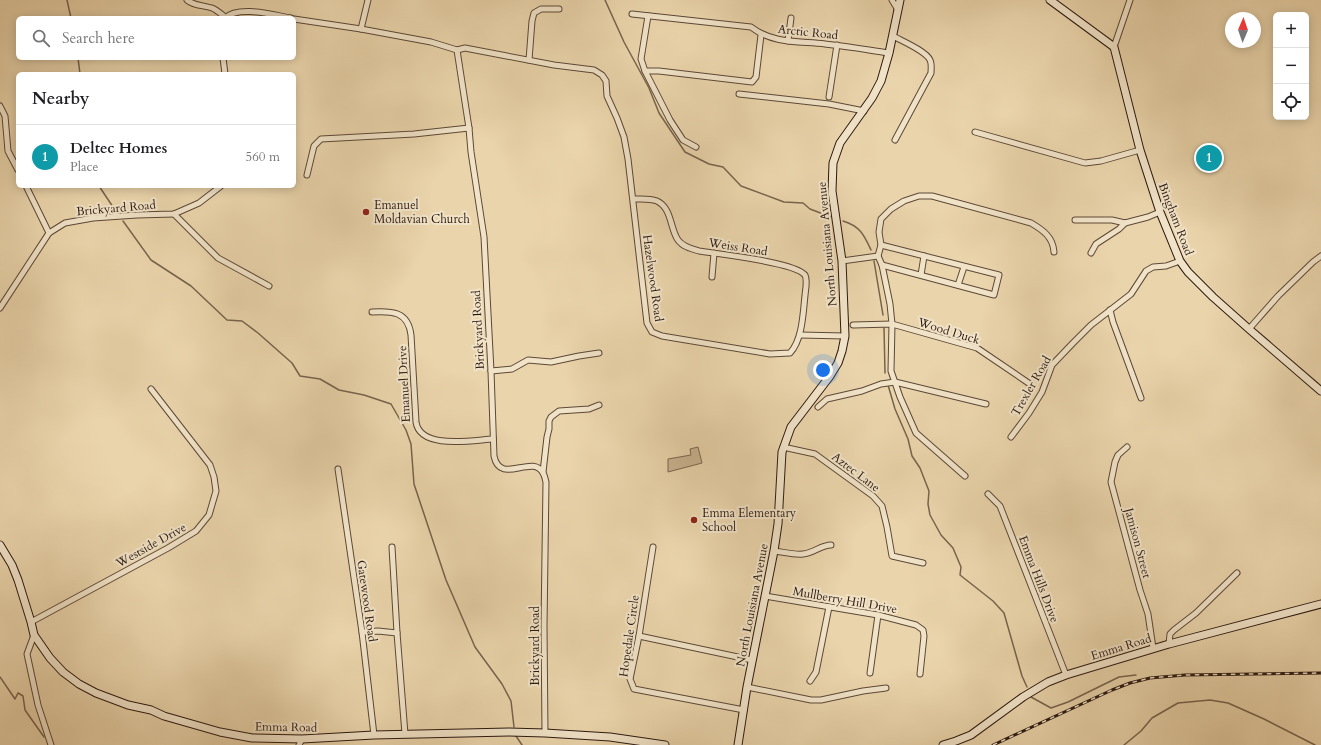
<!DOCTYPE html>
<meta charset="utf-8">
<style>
:root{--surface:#fff;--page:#f6f6f6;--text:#202124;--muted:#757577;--line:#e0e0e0;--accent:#0f766e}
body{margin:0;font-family:Cardo,serif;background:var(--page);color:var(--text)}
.controls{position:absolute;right:12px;top:12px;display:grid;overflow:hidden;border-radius:6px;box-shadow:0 2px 10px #0003}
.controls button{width:36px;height:36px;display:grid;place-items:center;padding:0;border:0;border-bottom:1px solid var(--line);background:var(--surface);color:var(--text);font:20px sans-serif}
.compass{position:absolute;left:1225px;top:12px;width:36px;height:36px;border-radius:50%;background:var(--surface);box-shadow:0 2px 10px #0003;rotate:2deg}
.you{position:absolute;left:823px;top:370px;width:14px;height:14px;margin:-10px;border:3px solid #fff;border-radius:50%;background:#1a73e8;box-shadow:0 0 0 6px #1a73e833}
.badge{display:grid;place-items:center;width:26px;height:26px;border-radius:50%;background:var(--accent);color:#fff;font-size:13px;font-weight:700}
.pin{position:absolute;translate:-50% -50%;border:2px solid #fff;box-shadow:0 1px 4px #0006}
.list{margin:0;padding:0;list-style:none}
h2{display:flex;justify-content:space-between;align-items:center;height:52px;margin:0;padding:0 16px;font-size:17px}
h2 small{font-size:13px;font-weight:400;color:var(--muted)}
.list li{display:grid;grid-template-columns:26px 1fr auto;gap:12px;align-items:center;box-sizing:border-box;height:64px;padding:0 16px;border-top:1px solid var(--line)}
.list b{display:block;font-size:15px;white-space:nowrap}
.list p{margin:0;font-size:13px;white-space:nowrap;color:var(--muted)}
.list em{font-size:13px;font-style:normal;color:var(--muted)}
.icon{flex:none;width:22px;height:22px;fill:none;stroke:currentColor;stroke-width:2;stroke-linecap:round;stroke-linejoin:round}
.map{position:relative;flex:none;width:1321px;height:745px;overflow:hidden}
.search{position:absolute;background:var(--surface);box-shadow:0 2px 10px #0003;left:16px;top:16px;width:280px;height:44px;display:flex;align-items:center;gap:10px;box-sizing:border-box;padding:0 14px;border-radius:6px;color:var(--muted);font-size:15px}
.panel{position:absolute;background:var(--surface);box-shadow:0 2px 10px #0003;left:16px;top:72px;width:280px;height:116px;border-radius:6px}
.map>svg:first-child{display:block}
</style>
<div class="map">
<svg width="1321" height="745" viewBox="0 0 1321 745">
<rect width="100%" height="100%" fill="#ead4ab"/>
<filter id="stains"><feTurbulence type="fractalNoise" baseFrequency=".005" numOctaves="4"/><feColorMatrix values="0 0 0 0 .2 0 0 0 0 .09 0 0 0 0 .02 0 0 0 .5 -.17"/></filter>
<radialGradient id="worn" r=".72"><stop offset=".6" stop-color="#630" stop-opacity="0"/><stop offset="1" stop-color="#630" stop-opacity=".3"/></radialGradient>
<path fill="#cab491" stroke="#7b6650" d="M 698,447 L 702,463 L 668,472 L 668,459 L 691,455 L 690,449 Z"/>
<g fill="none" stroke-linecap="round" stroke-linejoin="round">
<g stroke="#77634d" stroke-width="1.5">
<path d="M 67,0 L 71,18"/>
<path d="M 605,0 L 624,42 L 649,88 L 659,113 L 685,152 L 709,164 L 723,167 L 741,186 L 784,202 L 803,203 L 810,209 L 831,217"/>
<path d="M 78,58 L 80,74"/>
<path d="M 99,186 L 115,210"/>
<path d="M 123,221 L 151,260 L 191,286 L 227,320 L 242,321 L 258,333 L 292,363 L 300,376 L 320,379 L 339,390 L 364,395 L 391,404 L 406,430 L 411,444 L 414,484 L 446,580 L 475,647 L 502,684 L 511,701 L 514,727"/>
<path d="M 843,221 C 860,226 864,235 871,250"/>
<path d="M 874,261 L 883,315"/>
<path d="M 884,328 L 885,373"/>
<path d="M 888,385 L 895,409 L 908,439 L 912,456 L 920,468 L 929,491 L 928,504 L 930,515 L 941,535 L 953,548 L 961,567 L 960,575 L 993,601 L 1004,613 L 1022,676 L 1027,687"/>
<path d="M 0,677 L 15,699 L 18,693 L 23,696 L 25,710 L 44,737"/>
<path d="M 1031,697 L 1051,708 L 1068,702 L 1119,677 L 1136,675"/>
<path d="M 516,736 L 522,745"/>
<path d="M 1124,745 L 1141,731 L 1152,718 L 1178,703 L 1210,700 L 1228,703 L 1264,719 L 1315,745"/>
</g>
<defs>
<g id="street">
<path d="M 187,0 C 194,6 203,5 212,8 C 217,10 221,14 225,17"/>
<path d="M 892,0 L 898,10"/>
<path d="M 632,14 L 751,27 C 773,44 799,41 825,44 C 846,46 868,50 889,53"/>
<path d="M 648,16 L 641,59 L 645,71 L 670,120 L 683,140 L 696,147"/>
<path d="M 225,18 C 239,5 273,15 291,18"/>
<path d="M 294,19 L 361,29 L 431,42 L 457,50 L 465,48 L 554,65 L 594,70 L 602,75 L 606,81 L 607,96 L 617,118 L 624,137 L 628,159 L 647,323 L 652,332 L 662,336 L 770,354 L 790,353 C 804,338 803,307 806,287 C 806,283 807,279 805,275 C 795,262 718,254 699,251 C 692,249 683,247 678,240 C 670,229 672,208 657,201 C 649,198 641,199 633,199"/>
<path d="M 361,29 L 368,0"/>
<path d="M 893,36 C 902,41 926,51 930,60 C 932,64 931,69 931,73 L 895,140"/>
<path d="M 788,41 L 791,18"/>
<path d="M 1114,47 L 1130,0"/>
<path d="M 457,50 L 469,128 L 471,152 L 484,237 L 491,371 L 494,456 C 500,486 533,453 543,473 C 545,476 545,479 546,482 L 544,626 L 545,733"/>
<path d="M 223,58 L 225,74"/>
<path d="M 529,60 L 532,21 L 534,13 L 541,9 L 559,9"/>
<path d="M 645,71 L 659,71 L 752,82 L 756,77 L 761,35"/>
<path d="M 739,94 L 829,104 L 864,111"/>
<path d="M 829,97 L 837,45"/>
<path d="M 0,106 L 5,116 L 8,151 L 18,170"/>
<path d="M 975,132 L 1085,163 L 1101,161 L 1140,150"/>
<path d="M 307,175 L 314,146 L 321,139 L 414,134 L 469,128"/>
<path d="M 26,186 L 49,233"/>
<path d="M 174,214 L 218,258 L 269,286"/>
<path d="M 1075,220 L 1112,220 L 1125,223 L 1148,217 L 1160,212"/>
<path d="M 881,245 L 999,275 L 994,295 L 882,265"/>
<path d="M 1091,253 L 1096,244 L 1119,229 L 1125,223"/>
<path d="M 842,261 L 878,256"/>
<path d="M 921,275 L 924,256"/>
<path d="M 712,277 L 714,253"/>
<path d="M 958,285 L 964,267"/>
<path d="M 0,308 L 49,233 L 65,223 L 93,218 L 137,215 L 174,214 L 199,203 L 221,186"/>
<path d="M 1110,310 L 1113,322 L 1141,398"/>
<path d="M 372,312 C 392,311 408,311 411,335 L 416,422 C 420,450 473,440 493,439"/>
<path d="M 853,325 L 892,324 L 977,348 L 1030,384"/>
<path d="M 1249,329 L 1278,296 L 1313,262 L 1321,256"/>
<path d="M 800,335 L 845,336"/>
<path d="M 491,371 L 512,369 L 528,360 L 551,362 L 579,356 L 599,353"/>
<path d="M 818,407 L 827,399 L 862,391 L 881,384 L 895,382 L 986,404"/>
<path d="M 1011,437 L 1029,413 L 1042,392 L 1052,365 L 1073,343 L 1091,325 L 1131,294 L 1146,271 L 1153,267 L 1166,266 L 1180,261"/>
<path d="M 783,447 L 815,454 L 873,496 L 882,506 L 887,527 L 892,556 L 923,563"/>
<path d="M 1127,447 L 1118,455 L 1115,462 L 1111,482 L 1140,590 L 1148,614 L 1153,648"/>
<path d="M 338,469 L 362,632 L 374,735"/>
<path d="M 543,472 L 547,437 L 549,429 L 549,421 L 551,417 L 559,411 L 589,409 L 599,405"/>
<path d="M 965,476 L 916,433 L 900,397 L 891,371 L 892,324 L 890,304 L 882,265 L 878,256 L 881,245 L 879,232 L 881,219 L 891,209 L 904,201 L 919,196 L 932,196 L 1031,223 C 1043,230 1053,237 1054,252"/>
<path d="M 988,494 L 1000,506 L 1066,675"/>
<path d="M 392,547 L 397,633 L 405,734"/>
<path d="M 653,547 L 639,636 L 630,679 L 634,689 L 744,710"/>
<path d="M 774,551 C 783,552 794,555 803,554 C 814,553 821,545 831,545"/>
<path d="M 765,596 L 878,615 L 916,625 L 923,630 L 924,636 L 920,674"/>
<path d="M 31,622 L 168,548 L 196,531 L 209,515 L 216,491 L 214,477 L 210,465 L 151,389"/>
<path d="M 362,632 L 378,631 L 397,633"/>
<path d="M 34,635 L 27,654 L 38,705 L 51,745"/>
<path d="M 639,636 L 752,660"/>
<path d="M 1169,644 L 1170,634 L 1174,630 L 1196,613 L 1237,573"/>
<path d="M 870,673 L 878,615"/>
<path d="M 810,681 L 816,672 L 829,607"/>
<path d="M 747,687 L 811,700 L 821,700 L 863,691 L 886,688"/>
<path d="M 299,745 L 302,739"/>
</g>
<g id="secondary">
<path d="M 1050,0 L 1114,47 L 1140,150 L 1160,212 L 1180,261 L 1188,272 L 1213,297 L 1249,329 L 1321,391"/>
<path d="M 0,545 L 12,565 L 18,580 L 31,622 L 34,635 L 50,658 L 63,672 L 79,684 L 96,693 L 128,705 L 151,710 L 164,716 L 220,732 L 252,738 L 302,739 L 374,735 L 509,732 L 545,733 L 610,737 L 665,745"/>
<path d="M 738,745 L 747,687 L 774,551 L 778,524 L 782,452 L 791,427 L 830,376 L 838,363 L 842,351 L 845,336 L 842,261 L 832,191 L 833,163 L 840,143 L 872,98 L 881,81 L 889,53 L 900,0"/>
<path d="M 943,745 L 956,741 L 971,735 L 1023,697 L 1048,682 L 1066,675 L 1169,644 L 1321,604"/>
</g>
</defs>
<use href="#street" stroke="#5c4837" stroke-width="7"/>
<use href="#secondary" stroke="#2c1910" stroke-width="9"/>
<use href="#street" stroke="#f1e3c8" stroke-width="5"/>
<use href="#secondary" stroke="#f1e3c8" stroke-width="7"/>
<defs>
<path id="rail" d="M 993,745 L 1112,690 L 1130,683 L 1150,678 L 1185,675 L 1321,673"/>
</defs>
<use href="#rail" stroke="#2c1910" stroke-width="3"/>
<use href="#rail" stroke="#f1e3c8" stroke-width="1.5" stroke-dasharray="4.5" stroke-linecap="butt"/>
</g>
<g fill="#8f2418" stroke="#f1e3c8" stroke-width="1.5">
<circle cx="366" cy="212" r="4"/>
<circle cx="694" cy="520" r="4"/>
</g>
<g text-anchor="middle" stroke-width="4" stroke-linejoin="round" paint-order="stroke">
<g font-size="12" fill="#2c1910" stroke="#f1e3c8">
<text transform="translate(808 32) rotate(6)" y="4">Arctic Road</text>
<text transform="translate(116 208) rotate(-5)" y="4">Brickyard Road</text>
<text transform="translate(1176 219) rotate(69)" y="4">Bingham Road</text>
<text transform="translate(827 244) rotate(-95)" y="4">North Louisiana Avenue</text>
<text transform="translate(738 247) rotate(9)" y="4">Weiss Road</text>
<text transform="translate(653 278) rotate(82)" y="4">Hazelwood Road</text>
<text transform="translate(478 330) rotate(-93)" y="4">Brickyard Road</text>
<text transform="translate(949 331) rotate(17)" y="4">Wood Duck</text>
<text transform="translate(404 384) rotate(-93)" y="4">Emanuel Drive</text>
<text transform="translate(1031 386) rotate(-60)" y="4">Trexler Road</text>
<text transform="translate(856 472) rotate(37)" y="4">Aztec Lane</text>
<text transform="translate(1138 543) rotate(75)" y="4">Jamison Street</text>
<text transform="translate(151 545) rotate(-29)" y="4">Westside Drive</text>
<text transform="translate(1039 579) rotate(69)" y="4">Emma Hills Drive</text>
<text transform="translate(845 600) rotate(10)" y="4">Mullberry Hill Drive</text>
<text transform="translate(367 601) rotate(82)" y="4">Gatewood Road</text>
<text transform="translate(752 605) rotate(-79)" y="4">North Louisiana Avenue</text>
<text transform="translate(629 636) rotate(-82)" y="4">Hopedale Circle</text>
<text transform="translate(535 646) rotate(-90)" y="4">Brickyard Road</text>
<text transform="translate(1121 647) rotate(-17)" y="4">Emma Road</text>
<text transform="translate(286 727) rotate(1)" y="4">Emma Road</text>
</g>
<g font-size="12" fill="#2c1910" stroke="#f1e3c8" text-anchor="start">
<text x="374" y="209">Emanuel<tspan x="374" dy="14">Moldavian Church</tspan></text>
<text x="702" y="517">Emma Elementary<tspan x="702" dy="14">School</tspan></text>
</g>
</g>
<rect width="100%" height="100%" filter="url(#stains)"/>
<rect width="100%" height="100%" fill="url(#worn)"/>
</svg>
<div class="controls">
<button>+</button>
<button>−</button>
<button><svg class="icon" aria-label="locate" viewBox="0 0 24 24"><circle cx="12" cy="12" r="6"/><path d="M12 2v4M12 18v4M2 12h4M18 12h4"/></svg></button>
</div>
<svg class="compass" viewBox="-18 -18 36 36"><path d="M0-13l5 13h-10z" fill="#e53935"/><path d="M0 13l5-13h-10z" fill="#757577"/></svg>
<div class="you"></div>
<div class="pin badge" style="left:1209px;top:158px;background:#0f9aa8">1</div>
<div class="search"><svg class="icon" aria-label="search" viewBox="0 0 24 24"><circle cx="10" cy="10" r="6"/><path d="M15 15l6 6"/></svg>Search here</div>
<section class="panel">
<h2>Nearby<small></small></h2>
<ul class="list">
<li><span class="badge" style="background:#0f9aa8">1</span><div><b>Deltec Homes</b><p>Place</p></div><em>560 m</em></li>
</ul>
</section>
</div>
